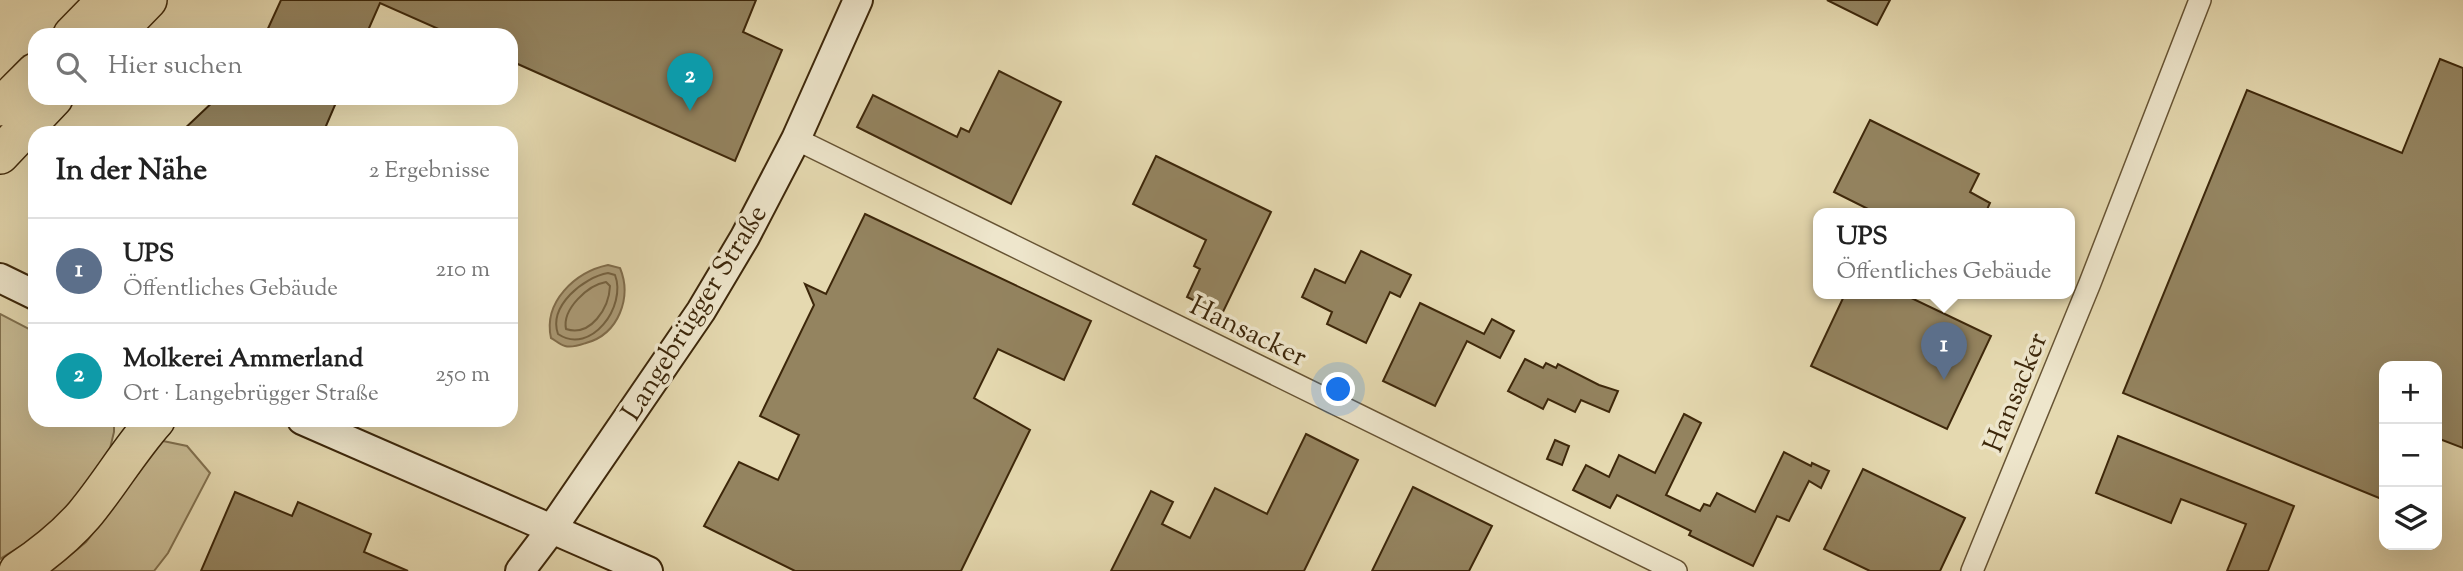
<!DOCTYPE html>
<html lang="de">
<meta charset="utf-8">
<style>
:root{--surface:#fff;--page:#f2f2f2;--text:#222;--muted:#767676;--line:#e0e0e0;--accent:#8f2418}
body{margin:0;font-family:"Sorts Mill Goudy",serif;background:var(--page);color:var(--text)}
.controls{position:absolute;right:21px;bottom:21px;display:grid;overflow:hidden;border-radius:14px;box-shadow:0 7px 28px #0002}
.controls button{width:63px;height:63px;display:grid;place-items:center;padding:0;border:0;border-bottom:2px solid var(--line);background:var(--surface);color:var(--text);font:35px sans-serif}
.you{position:absolute;left:1339px;top:390px;width:24px;height:24px;margin:-18px;border:5px solid #fff;border-radius:50%;background:#1a73e8;box-shadow:0 0 0 10px #1a73e833}
.badge{display:grid;place-items:center;width:46px;height:46px;border-radius:50%;background:var(--accent);color:#fff;font-size:23px;font-weight:700}
.pin{position:absolute;translate:-50% -58px;filter:drop-shadow(0 2px 4px #0008)}
.pin::after{content:'';position:absolute;top:37px;width:24px;height:21px;background:inherit;clip-path:polygon(0 0,100% 0,50% 100%)}
.popup{position:absolute;left:1813px;top:208px;width:262px;height:91px;box-sizing:border-box;display:grid;place-content:center;border-radius:14px;background:var(--surface);filter:drop-shadow(0 2px 5px #0005);font-size:23px;white-space:nowrap;color:var(--muted)}
.popup b{font-size:26px;color:var(--text)}
.popup::after{content:'';position:absolute;left:50%;top:100%;margin-left:-14px;border:14px solid transparent;border-top-color:var(--surface)}
.list{margin:0;padding:0;list-style:none}
h2{display:flex;justify-content:space-between;align-items:center;height:91px;margin:0;padding:0 28px;font-size:30px}
h2 small{font-size:23px;font-weight:400;color:var(--muted)}
.list li{display:grid;grid-template-columns:46px 1fr auto;gap:21px;align-items:center;box-sizing:border-box;height:105px;padding:0 28px;border-top:2px solid var(--line)}
.list b{display:block;font-size:26px;white-space:nowrap}
.list p{margin:0;font-size:23px;white-space:nowrap;color:var(--muted)}
.list em{font-size:23px;font-style:normal;color:var(--muted)}
.icon{flex:none;width:38px;height:38px;fill:none;stroke:currentColor;stroke-width:2;stroke-linecap:round;stroke-linejoin:round}
.map{position:relative;flex:none;width:2463px;height:571px;overflow:hidden}
.search{position:absolute;background:var(--surface);box-shadow:0 7px 28px #0002;left:28px;top:28px;width:490px;height:77px;display:flex;align-items:center;gap:18px;box-sizing:border-box;padding:0 24px;border-radius:21px;color:var(--muted);font-size:26px}
.panel{position:absolute;background:var(--surface);box-shadow:0 7px 28px #0002;left:28px;top:126px;width:490px;height:301px;border-radius:21px}
.map>svg:first-child{display:block}
</style>
<div class="map">
<svg width="2463" height="571" viewBox="0 0 2463 571">
<rect width="100%" height="100%" fill="#e5d9b0"/>
<filter id="stains"><feTurbulence type="fractalNoise" baseFrequency=".00286" numOctaves="4"/><feColorMatrix values="0 0 0 0 .2 0 0 0 0 .09 0 0 0 0 .02 0 0 0 .5 -.17"/></filter>
<radialGradient id="worn" r=".72"><stop offset=".6" stop-color="#630" stop-opacity="0"/><stop offset="1" stop-color="#630" stop-opacity=".3"/></radialGradient>
<g fill="#c8bb94" stroke="#82714f" stroke-width="2">
<path d="M 0,314 L 35,332 L 35,420 L 114,420 L 114,432 L 105,469 L 57,524 L 0,559 Z"/>
<path d="M 163,441 L 187,446 L 210,473 L 168,553 L 154,571 L 51,571 L 86,542 Z"/>
</g>
<path fill="#ac9c78" stroke="#806d4c" stroke-width="2" d="M 608,265 L 620,268 C 632,297 619,334 586,343 C 580,345 572,348 565,346 C 560,345 555,340 551,338 C 543,302 575,272 608,265 Z"/>
<g fill="none" stroke-linecap="round" stroke-linejoin="round">
<g stroke="#746241" stroke-width="2">
<path d="M 608,273 L 615,275 C 627,306 591,356 558,334 C 548,306 584,277 608,273 Z"/>
<path d="M 606,282 L 610,286 C 609,308 591,337 566,329 C 562,309 588,285 606,282 Z"/>
</g>
</g>
<g fill="#948460" stroke="#3d270a" stroke-width="2">
<path d="M 281,0 L 756,0 L 743,32 L 782,50 L 735,161 L 511,61 L 511,35 L 452,35 L 380,3 L 366,35 L 265,35 Z"/>
<path d="M 1827,0 L 1890,0 L 1877,25 Z"/>
<path d="M 2440,59 L 2463,68 L 2463,448 L 2437,438 L 2437,366 L 2384,366 L 2384,500 L 2123,393 L 2247,90 L 2402,153 Z"/>
<path d="M 999,71 L 1061,102 L 1011,204 L 857,127 L 873,95 L 957,137 L 961,128 L 969,132 Z"/>
<path d="M 217,98 L 338,98 L 323,133 L 180,133 Z"/>
<path d="M 1870,120 L 1979,174 L 1970,192 L 1990,203 L 1985,214 L 1878,214 L 1834,192 Z"/>
<path d="M 1156,156 L 1271,212 L 1222,314 L 1187,297 L 1200,269 L 1194,266 L 1206,240 L 1133,204 Z"/>
<path d="M 865,214 L 1091,321 L 1064,380 L 998,349 L 974,398 L 1030,430 L 961,571 L 795,571 L 704,526 L 739,462 L 778,480 L 799,435 L 760,416 L 814,305 L 805,284 L 826,294 Z"/>
<path d="M 1361,251 L 1411,275 L 1400,297 L 1390,292 L 1366,343 L 1327,324 L 1332,312 L 1302,297 L 1315,269 L 1345,283 Z"/>
<path d="M 1845,294 L 1903,294 L 1991,336 L 1947,429 L 1811,366 Z"/>
<path d="M 1420,303 L 1484,334 L 1492,319 L 1514,331 L 1500,358 L 1467,341 L 1435,406 L 1383,381 Z"/>
<path d="M 1525,359 L 1543,368 L 1546,363 L 1556,368 L 1558,364 L 1599,385 L 1618,391 L 1609,412 L 1581,400 L 1575,412 L 1548,399 L 1543,409 L 1508,391 Z"/>
<path d="M 1684,414 L 1701,423 L 1666,495 L 1700,511 L 1704,504 L 1710,506 L 1717,493 L 1755,512 L 1784,452 L 1811,466 L 1812,463 L 1829,471 L 1821,488 L 1809,481 L 1789,521 L 1777,516 L 1753,566 L 1689,535 L 1691,531 L 1617,495 L 1610,508 L 1573,490 L 1586,465 L 1609,477 L 1619,455 L 1655,473 Z"/>
<path d="M 1306,434 L 1358,460 L 1304,571 L 1111,571 L 1151,491 L 1173,502 L 1162,524 L 1190,538 L 1215,488 L 1267,514 Z"/>
<path d="M 2118,436 L 2294,506 L 2268,571 L 2227,571 L 2246,524 L 2181,499 L 2171,523 L 2096,493 Z"/>
<path d="M 1555,440 L 1569,446 L 1562,465 L 1547,459 Z"/>
<path d="M 1863,469 L 1965,518 L 1940,571 L 1870,571 L 1824,549 Z"/>
<path d="M 1413,487 L 1492,526 L 1469,571 L 1372,571 Z"/>
<path d="M 235,492 L 292,516 L 298,502 L 371,534 L 364,552 L 408,571 L 201,571 Z"/>
</g>
<g fill="none" stroke-linecap="round" stroke-linejoin="round">
<defs>
<g id="street">
<path d="M 796,139 L 1676,571"/>
<path d="M 1972,571 L 2090,283 L 2200,0"/>
</g>
<g id="secondary">
<path d="M 0,278 L 35,295"/>
<path d="M 302,420 L 648,571"/>
<path d="M 520,571 L 551,530 L 701,311 L 745,237 L 796,139 L 858,0"/>
</g>
<g id="highway">
<path d="M 72,35 L 106,0"/>
<path d="M 114,35 L 148,0"/>
<path d="M 0,107 L 35,72"/>
<path d="M 0,155 L 54,98"/>
<path d="M 18,571 C 42,555 65,537 84,515 C 110,484 129,450 156,420"/>
</g>
</defs>
<use href="#street" stroke="#675434" stroke-width="24"/>
<use href="#secondary" stroke="#3d270a" stroke-width="32"/>
<use href="#highway" stroke="#3d270a" stroke-width="40"/>
<use href="#street" stroke="#eee6cc" stroke-width="21"/>
<use href="#secondary" stroke="#eee6cc" stroke-width="28"/>
<use href="#highway" stroke="#e5d9b0" stroke-width="37"/>
</g>
<g text-anchor="middle" stroke-width="7" stroke-linejoin="round" paint-order="stroke">
<g font-size="28" fill="#3d270a" stroke="#eee6cc">
<text transform="translate(693 312) rotate(-58)" y="10">Langebrügger Straße</text>
<text transform="translate(1249 330) rotate(26)" y="10">Hansacker</text>
<text transform="translate(2014 392) rotate(-68)" y="10">Hansacker</text>
</g>
</g>
<rect width="100%" height="100%" filter="url(#stains)"/>
<rect width="100%" height="100%" fill="url(#worn)"/>
</svg>
<div class="controls">
<button>+</button>
<button>−</button>
<button><svg class="icon" aria-label="layers" viewBox="0 0 24 24"><path d="M12 4l9 5-9 5-9-5zM3 14l9 5 9-5"/></svg></button>
</div>
<div class="you"></div>
<div class="pin badge" style="left:1944px;top:380px;background:#5c6f8a">1</div>
<div class="popup"><b>UPS</b>Öffentliches Gebäude</div>
<div class="pin badge" style="left:690px;top:111px;background:#0f9aa8">2</div>
<div class="search"><svg class="icon" aria-label="search" viewBox="0 0 24 24"><circle cx="10" cy="10" r="6"/><path d="M15 15l6 6"/></svg>Hier suchen</div>
<section class="panel">
<h2>In der Nähe<small>2 Ergebnisse</small></h2>
<ul class="list">
<li><span class="badge" style="background:#5c6f8a">1</span><div><b>UPS</b><p>Öffentliches Gebäude</p></div><em>210 m</em></li>
<li><span class="badge" style="background:#0f9aa8">2</span><div><b>Molkerei Ammerland</b><p>Ort · Langebrügger Straße</p></div><em>250 m</em></li>
</ul>
</section>
</div>
